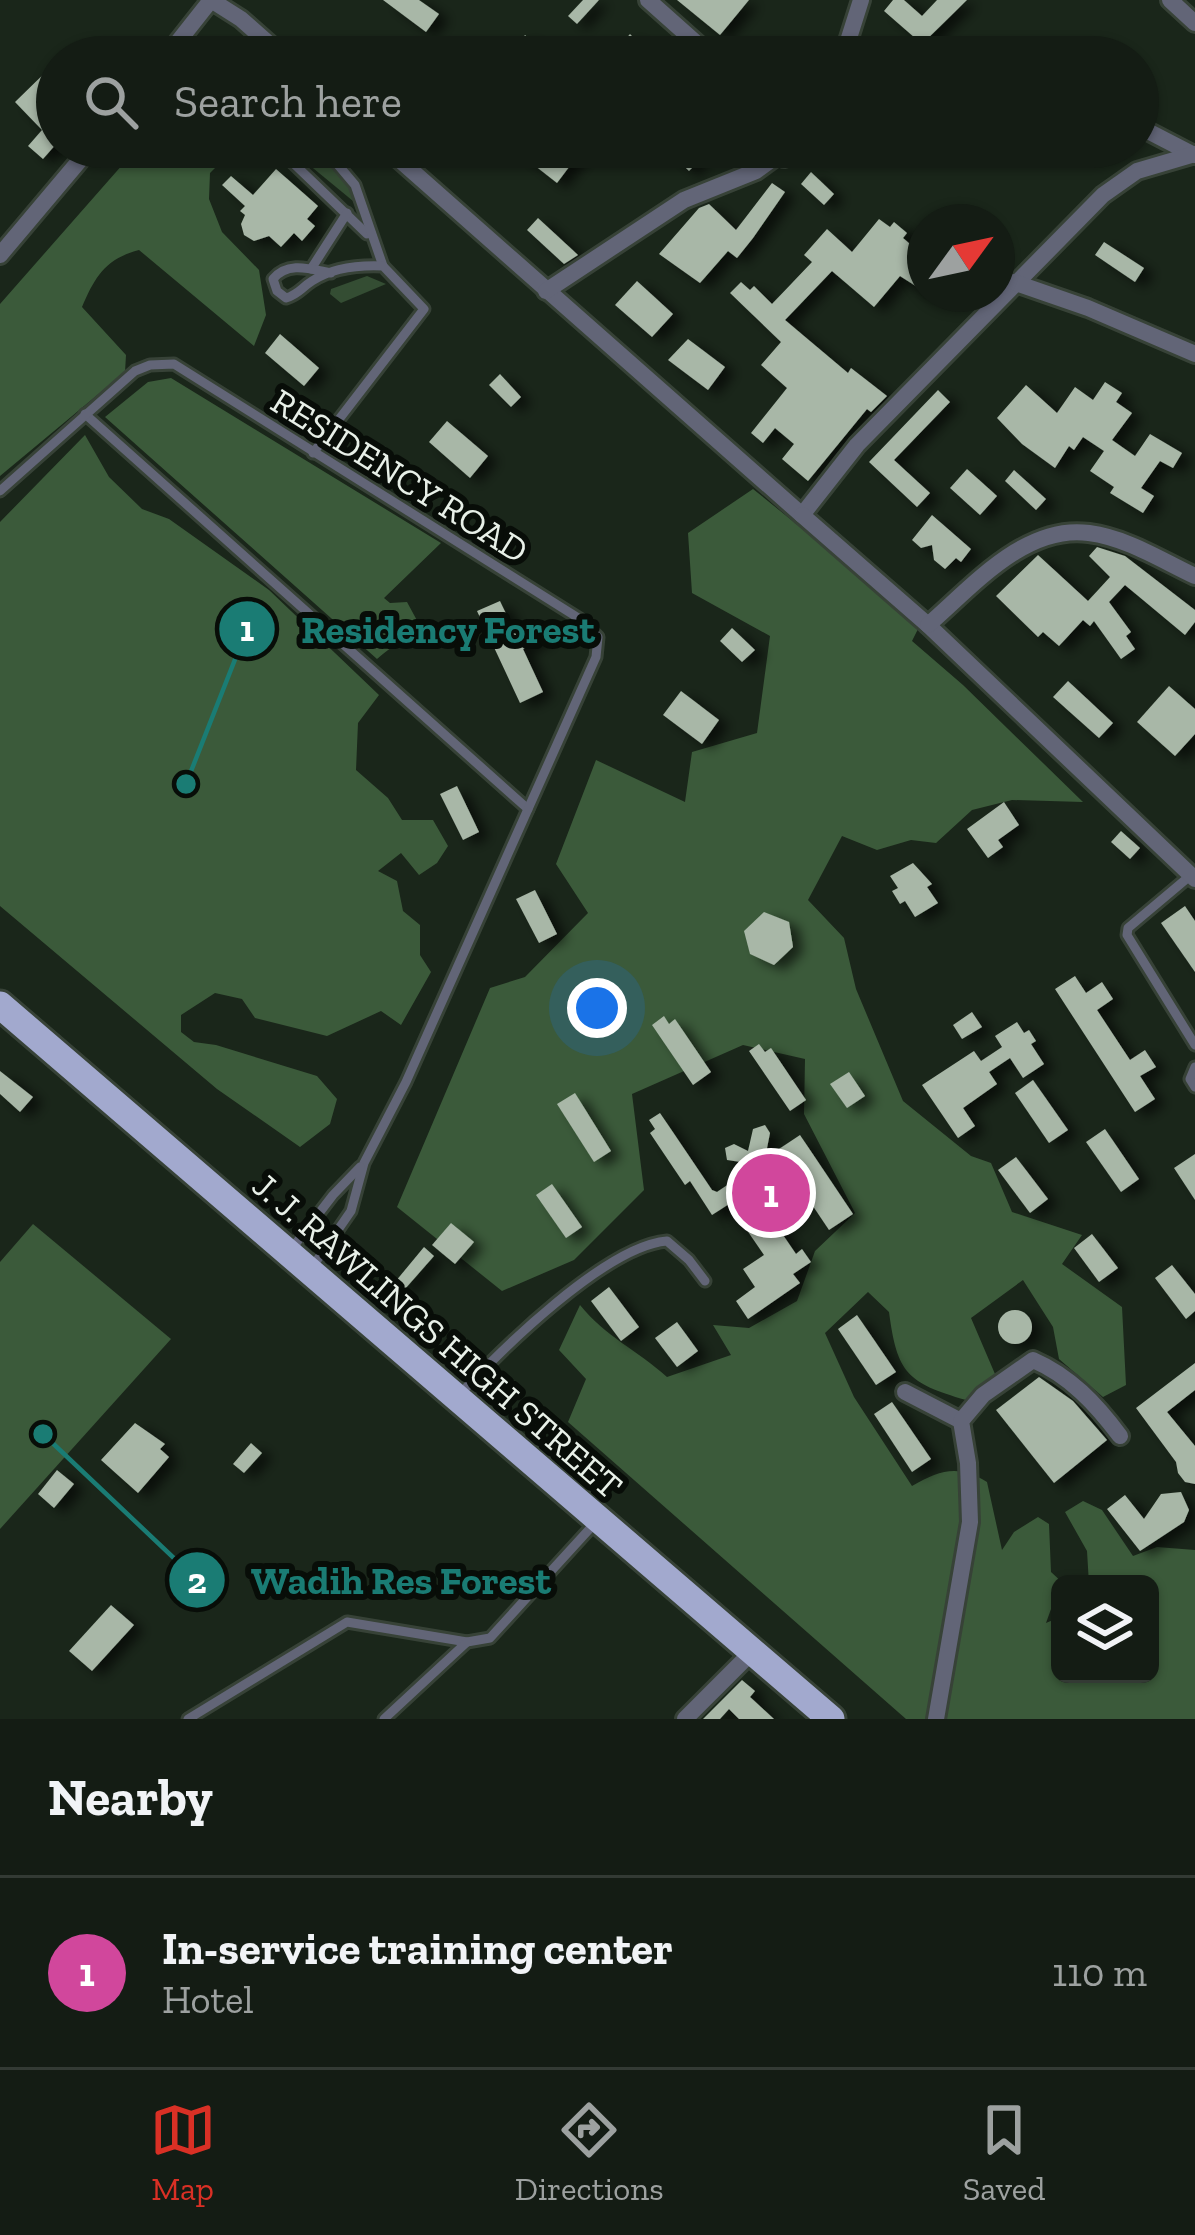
<!DOCTYPE html>
<style>
:root{--surface:#141c14;--page:#212922;--text:#f1f3f6;--muted:#9da1a0;--line:#333a34;--accent:#d93025}
body{margin:0;font-family:"Zilla Slab",serif;background:var(--page);color:var(--text)}
.controls{position:absolute;right:36px;bottom:36px;display:grid;overflow:hidden;border-radius:18px;box-shadow:0 3px 9px #0004}
.controls button{width:108px;height:108px;display:grid;place-items:center;padding:0;border:0;border-bottom:3px solid var(--line);background:var(--surface);color:var(--text);font:60px sans-serif}
.compass{position:absolute;left:907px;top:204px;width:108px;height:108px;border-radius:50%;background:var(--surface);box-shadow:0 3px 9px #0004;rotate:57deg}
.you{position:absolute;left:597px;top:1008px;width:42px;height:42px;margin:-30px;border:9px solid #fff;border-radius:50%;background:#1a73e8;box-shadow:0 0 0 18px #1a73e833}
.badge{display:grid;place-items:center;width:78px;height:78px;border-radius:50%;background:var(--accent);color:#fff;font-size:39px;font-weight:700}
.pin{position:absolute;translate:-50% -50%;border:6px solid #fff;box-shadow:0 3px 12px #0006}
.list{margin:0;padding:0;list-style:none}
h2{display:flex;justify-content:space-between;align-items:center;height:156px;margin:0;padding:0 48px;font-size:51px}
h2 small{font-size:39px;font-weight:400;color:var(--muted)}
.list li{display:grid;grid-template-columns:78px 1fr auto;gap:36px;align-items:center;box-sizing:border-box;height:192px;padding:0 48px;border-top:3px solid var(--line)}
.list b{display:block;font-size:45px;white-space:nowrap}
.list p{margin:0;font-size:39px;white-space:nowrap;color:var(--muted)}
.list em{font-size:39px;font-style:normal;color:var(--muted)}
.icon{flex:none;width:66px;height:66px;fill:none;stroke:currentColor;stroke-width:2;stroke-linecap:round;stroke-linejoin:round}
.map{position:relative;flex:none;width:1195px;height:1719px;overflow:hidden}
.search{position:absolute;background:var(--surface);box-shadow:0 3px 9px #0004;left:36px;right:36px;top:36px;height:132px;display:flex;align-items:center;gap:30px;box-sizing:border-box;padding:0 42px;border-radius:66px;color:var(--muted);font-size:45px}
.sheet{height:348px;background:var(--surface)}
nav{display:flex;justify-content:space-around;align-items:center;box-sizing:border-box;height:168px;border-top:3px solid var(--line);background:var(--surface);font-size:33px;color:var(--muted)}
nav a{display:grid;justify-items:center;gap:6px}
nav .on{color:var(--accent)}
.map>svg:first-child{display:block}
</style>
<div class="map">
<svg width="1195" height="1719" viewBox="0 0 1195 1719">
<defs>
<filter id="shadow"><feDropShadow dx="10" dy="5.5" stdDeviation="6" flood-color="#0009"/></filter>
</defs>
<rect width="100%" height="100%" fill="#1a261a"/>
<g fill="#344d33">
<path d="M 299,147 L 317,147 L 352,189 L 353,201 L 302,159 Z"/>
<path d="M 367,276 L 386,284 L 341,303 L 330,294 L 331,289 Z"/>
</g>
<g fill="#3b5a3a">
<path d="M 138,147 L 246,147 L 226,157 L 210,173 L 209,199 L 222,232 L 259,270 L 266,315 L 254,346 L 139,250 C 105,259 95,277 82,307 L 126,355 L 125,372 L 0,476 L 0,304 Z"/>
<path d="M 171,378 L 441,543 L 384,598 L 390,603 L 407,602 L 420,626 C 407,640 391,646 377,659 L 105,417 L 148,382 Z"/>
<path d="M 85,435 L 109,477 L 142,509 L 169,519 L 269,590 L 379,695 L 358,723 L 356,770 L 388,798 L 402,820 L 433,820 L 448,846 L 437,863 L 419,875 L 401,853 L 378,871 L 397,881 L 403,911 L 420,925 L 420,955 L 431,972 L 401,1025 L 381,1011 L 327,1036 L 255,1018 L 242,999 L 215,993 L 181,1015 L 181,1032 L 194,1042 L 216,1045 L 317,1076 L 337,1099 L 330,1124 L 300,1147 L 217,1089 L 0,906 L 0,522 Z"/>
<path d="M 753,489 L 872,585 L 918,629 L 912,641 L 963,685 L 1083,802 L 1012,800 L 972,810 L 936,843 L 911,840 L 877,850 L 842,836 L 808,900 L 844,938 L 856,989 L 903,1101 L 971,1156 L 991,1163 L 1012,1212 L 1082,1235 L 1062,1264 L 1122,1307 L 1126,1385 L 1103,1397 L 1059,1359 L 1053,1327 L 1023,1280 L 971,1318 L 995,1374 L 966,1400 C 907,1383 897,1373 889,1312 L 868,1292 L 825,1333 L 854,1397 L 912,1486 C 940,1470 958,1464 987,1482 L 1002,1550 L 1014,1532 L 1038,1517 L 1049,1524 L 1051,1572 L 1064,1584 L 1060,1584 L 1046,1623 L 1060,1617 L 1060,1674 L 1150,1674 L 1150,1584 L 1089,1584 L 1087,1551 L 1065,1512 L 1083,1501 L 1102,1510 L 1133,1556 L 1157,1547 L 1195,1550 L 1195,1719 L 906,1719 L 568,1422 L 586,1379 L 559,1350 L 580,1305 C 606,1337 637,1350 667,1377 L 731,1355 L 713,1325 L 749,1328 L 797,1301 L 815,1251 L 855,1213 L 804,1114 L 805,1059 L 743,1045 L 632,1094 L 644,1190 L 574,1260 L 502,1291 L 397,1207 L 490,988 L 525,977 L 588,913 L 556,864 L 596,760 L 685,802 L 692,752 L 757,733 L 770,636 L 692,593 L 688,533 Z"/>
<path d="M 33,1224 L 171,1339 L 0,1529 L 0,1262 Z"/>
</g>
<g fill="#a8b7a7" filter="url(#shadow)">
<path d="M 383,0 L 419,0 L 439,14 L 426,32 Z"/>
<path d="M 583,0 L 599,0 L 577,24 L 568,16 Z"/>
<path d="M 677,0 L 749,0 L 720,35 Z"/>
<path d="M 893,0 L 904,0 L 922,16 L 937,0 L 967,0 L 922,44 L 884,11 Z"/>
<path d="M 630,34 L 636,40 L 654,57 L 620,57 L 627,50 L 621,44 Z"/>
<path d="M 525,35 L 537,45 L 553,57 L 508,57 Z"/>
<path d="M 417,40 L 442,57 L 405,57 Z"/>
<path d="M 57,61 L 57,143 L 43,159 L 28,146 L 42,130 L 15,102 Z"/>
<path d="M 511,147 L 584,147 L 557,183 Z"/>
<path d="M 664,147 L 683,147 L 698,162 L 689,171 Z"/>
<path d="M 276,169 L 318,206 L 307,219 L 315,226 L 302,241 L 294,233 L 281,247 L 269,236 L 254,241 L 244,235 L 241,224 L 245,215 L 240,211 L 245,206 L 222,185 L 231,176 L 253,195 Z"/>
<path d="M 811,172 L 834,194 L 824,205 L 801,184 Z"/>
<path d="M 772,183 L 785,192 L 753,238 L 737,258 L 728,251 L 700,283 L 659,254 L 699,208 L 709,204 L 736,230 Z"/>
<path d="M 538,218 L 578,255 L 564,264 L 527,230 Z"/>
<path d="M 879,219 L 890,227 L 894,222 L 907,233 L 903,238 L 925,257 L 925,292 L 900,276 L 874,307 L 832,271 L 785,320 L 848,373 L 851,368 L 887,396 L 871,412 L 867,409 L 808,481 L 782,459 L 794,444 L 775,428 L 763,443 L 751,433 L 787,388 L 761,365 L 781,342 L 730,293 L 741,282 L 750,290 L 754,286 L 772,304 L 812,262 L 804,255 L 827,229 L 852,252 Z"/>
<path d="M 1104,242 L 1144,268 L 1135,282 L 1095,255 Z"/>
<path d="M 637,281 L 673,314 L 652,337 L 615,305 Z"/>
<path d="M 280,334 L 319,368 L 304,386 L 265,353 Z"/>
<path d="M 688,339 L 725,367 L 708,390 L 668,360 Z"/>
<path d="M 500,374 L 521,397 L 511,407 L 489,385 Z"/>
<path d="M 1105,382 L 1122,393 L 1116,402 L 1132,413 L 1112,440 L 1135,456 L 1150,434 L 1182,453 L 1173,468 L 1160,461 L 1141,488 L 1154,496 L 1143,513 L 1110,493 L 1114,487 L 1090,471 L 1104,451 L 1083,437 L 1074,450 L 1069,446 L 1055,468 L 1022,444 L 997,418 L 1026,385 L 1057,413 L 1075,387 L 1093,400 Z"/>
<path d="M 938,390 L 950,402 L 894,460 L 930,493 L 917,507 L 869,462 Z"/>
<path d="M 447,421 L 488,456 L 470,478 L 429,442 Z"/>
<path d="M 967,469 L 997,496 L 980,515 L 950,488 Z"/>
<path d="M 1014,470 L 1046,499 L 1036,510 L 1005,481 Z"/>
<path d="M 932,515 L 971,549 L 961,562 L 956,558 L 945,569 L 934,560 L 932,545 L 921,548 L 912,540 Z"/>
<path d="M 1097,547 L 1125,556 L 1195,610 L 1195,622 L 1185,635 L 1125,585 L 1109,602 L 1131,632 L 1126,636 L 1135,649 L 1121,659 L 1094,621 L 1090,626 L 1083,620 L 1059,646 L 1043,632 L 1038,637 L 996,596 L 1038,555 L 1088,601 L 1110,577 L 1089,556 Z"/>
<path d="M 500,601 L 517,637 L 538,625 L 545,637 L 523,649 L 543,692 L 520,703 L 477,611 Z"/>
<path d="M 732,628 L 755,650 L 742,662 L 720,641 Z"/>
<path d="M 1068,681 L 1113,723 L 1099,738 L 1053,697 Z"/>
<path d="M 1169,686 L 1195,709 L 1195,734 L 1175,756 L 1137,722 Z"/>
<path d="M 681,691 L 719,720 L 702,744 L 663,715 Z"/>
<path d="M 457,786 L 479,832 L 463,840 L 440,794 Z"/>
<path d="M 1004,802 L 1019,825 L 998,840 L 1003,847 L 988,858 L 967,829 Z"/>
<path d="M 1121,831 L 1140,848 L 1130,859 L 1111,842 Z"/>
<path d="M 913,863 L 932,884 L 927,887 L 938,903 L 915,917 L 905,901 L 900,904 L 892,891 L 898,888 L 890,876 Z"/>
<path d="M 535,890 L 557,934 L 539,943 L 516,899 Z"/>
<path d="M 1185,906 L 1195,921 L 1195,972 L 1161,923 Z"/>
<path d="M 764,912 L 789,922 L 793,947 L 774,965 L 750,954 L 744,931 Z"/>
<path d="M 1075,976 L 1086,993 L 1102,982 L 1113,999 L 1097,1010 L 1130,1060 L 1145,1050 L 1156,1067 L 1140,1076 L 1155,1099 L 1135,1112 L 1055,989 Z"/>
<path d="M 972,1012 L 982,1027 L 962,1039 L 953,1025 Z"/>
<path d="M 664,1016 L 669,1024 L 675,1019 L 711,1072 L 693,1085 L 652,1025 Z"/>
<path d="M 1017,1022 L 1024,1033 L 1029,1030 L 1036,1041 L 1031,1044 L 1044,1064 L 1023,1078 L 1010,1058 L 989,1072 L 997,1084 L 963,1108 L 975,1126 L 958,1138 L 922,1085 L 974,1051 L 981,1061 L 1002,1047 L 995,1036 Z"/>
<path d="M 759,1044 L 765,1052 L 771,1048 L 806,1100 L 790,1111 L 749,1051 Z"/>
<path d="M 0,1071 L 33,1097 L 20,1112 L 0,1094 Z"/>
<path d="M 849,1072 L 865,1096 L 847,1108 L 830,1084 Z"/>
<path d="M 1033,1080 L 1068,1130 L 1049,1143 L 1015,1093 Z"/>
<path d="M 575,1093 L 611,1151 L 594,1162 L 557,1104 Z"/>
<path d="M 660,1113 L 712,1190 L 717,1192 L 742,1175 L 796,1254 L 802,1249 L 811,1262 L 793,1274 L 800,1283 L 748,1319 L 736,1301 L 755,1287 L 743,1269 L 764,1255 L 729,1204 L 712,1215 L 690,1181 L 685,1185 L 650,1133 L 655,1129 L 649,1120 Z"/>
<path d="M 765,1125 L 770,1133 L 765,1158 L 782,1165 L 781,1168 L 727,1160 L 725,1148 L 734,1144 L 748,1151 L 753,1129 Z"/>
<path d="M 1105,1129 L 1139,1179 L 1121,1192 L 1086,1142 Z"/>
<path d="M 800,1135 L 853,1214 L 829,1230 L 776,1151 Z"/>
<path d="M 1195,1154 L 1195,1200 L 1174,1168 Z"/>
<path d="M 1016,1157 L 1048,1199 L 1030,1213 L 998,1170 Z"/>
<path d="M 552,1184 L 582,1227 L 566,1238 L 536,1195 Z"/>
<path d="M 451,1223 L 474,1242 L 455,1264 L 432,1245 Z"/>
<path d="M 1092,1234 L 1118,1268 L 1099,1282 L 1074,1248 Z"/>
<path d="M 424,1247 L 434,1256 L 405,1289 L 395,1282 Z"/>
<path d="M 1172,1265 L 1195,1294 L 1195,1311 L 1186,1319 L 1155,1278 Z"/>
<path d="M 609,1287 L 639,1327 L 621,1341 L 591,1301 Z"/>
<circle cx="1015" cy="1327" r="17"/>
<path d="M 857,1315 L 896,1372 L 876,1385 L 838,1329 Z"/>
<path d="M 677,1322 L 698,1351 L 677,1367 L 655,1338 Z"/>
<path d="M 1195,1363 L 1195,1390 L 1167,1412 L 1195,1446 L 1195,1484 L 1185,1482 L 1178,1473 L 1176,1462 L 1136,1408 Z"/>
<path d="M 1039,1377 L 1073,1401 L 1107,1440 L 1054,1483 L 996,1410 Z"/>
<path d="M 892,1402 L 931,1459 L 912,1472 L 874,1414 Z"/>
<path d="M 135,1423 L 165,1444 L 160,1449 L 169,1457 L 138,1493 L 101,1460 Z"/>
<path d="M 251,1443 L 262,1453 L 244,1473 L 233,1464 Z"/>
<path d="M 57,1470 L 74,1484 L 54,1508 L 38,1494 Z"/>
<path d="M 1181,1492 L 1189,1510 L 1184,1522 L 1140,1551 L 1107,1509 L 1125,1495 L 1144,1519 L 1161,1494 Z"/>
<path d="M 111,1605 L 134,1625 L 92,1671 L 69,1651 Z"/>
<path d="M 742,1680 L 755,1691 L 750,1697 L 774,1719 L 739,1719 L 729,1709 L 720,1719 L 703,1719 Z"/>
</g>
<g fill="none" stroke-linecap="round" stroke-linejoin="round">
<defs>
<g id="lane">
<path d="M 288,147 L 290,160 L 367,234"/>
<path d="M 323,147 L 355,185 L 383,266"/>
<path d="M 311,269 L 347,213"/>
<path d="M 85,414 L 528,809"/>
<path d="M 313,453 L 424,309 L 383,266 C 360,265 332,268 312,281 C 301,288 299,294 286,298 L 277,291 L 273,279 C 288,261 310,269 331,273"/>
<path d="M 0,491 L 135,371 L 150,365 L 174,364 L 580,619 L 598,637 L 596,657 L 406,1082 L 364,1163 L 351,1211 L 313,1266"/>
<path d="M 1191,875 L 1128,928 L 1127,935 L 1195,1045"/>
<path d="M 1195,1067 L 1190,1079 L 1195,1087"/>
<path d="M 290,1251 L 333,1195 L 360,1167"/>
<path d="M 459,1395 C 502,1349 606,1246 667,1241 L 689,1260 L 705,1281"/>
<path d="M 188,1719 L 347,1622 L 467,1642 L 490,1638 L 595,1523"/>
<path d="M 384,1719 L 467,1642"/>
</g>
<g id="street">
<path d="M 648,0 L 712,57"/>
<path d="M 1170,0 L 1195,23"/>
<path d="M 166,57 L 211,0 L 241,19 L 284,57"/>
<path d="M 843,57 L 861,0"/>
<path d="M 1138,126 L 1194,155"/>
<path d="M 385,147 L 802,515 L 857,445 L 1103,195 L 1137,171 L 1195,154"/>
<path d="M 784,158 L 819,147"/>
<path d="M 0,255 L 91,147"/>
<path d="M 1013,282 L 1088,308 L 1195,354"/>
<path d="M 546,291 L 684,200 L 756,171 L 789,147"/>
<path d="M 802,515 L 928,625 L 1195,879"/>
<path d="M 928,625 C 972,587 1025,524 1089,533 C 1127,538 1161,560 1195,576"/>
<path d="M 905,1392 L 961,1421"/>
<path d="M 685,1719 L 750,1654"/>
<path d="M 936,1719 L 970,1522 L 968,1463 L 961,1421 L 983,1395 L 1033,1360 C 1070,1376 1096,1404 1120,1436"/>
</g>
<path id="primary" d="M 0,1005 L 831,1719"/>
</defs>
<use href="#lane" stroke="#374237" stroke-width="15"/>
<use href="#street" stroke="#374237" stroke-width="22"/>
<use href="#primary" stroke="#374237" stroke-width="33"/>
<use href="#lane" stroke="#626577" stroke-width="9"/>
<use href="#street" stroke="#626577" stroke-width="16"/>
<use href="#primary" stroke="#a2a9ce" stroke-width="27"/>
</g>
<g text-anchor="middle" stroke-width="12" stroke-linejoin="round" paint-order="stroke">
<g font-size="36" fill="#e8f0e8" stroke="#080d08">
<text transform="translate(400 475) rotate(32)" y="13">RESIDENCY ROAD</text>
<text transform="translate(438 1335) rotate(41)" y="13">J. J. RAWLINGS HIGH STREET</text>
</g>
</g>
<path fill="none" stroke="#1a7c74" stroke-width="4.5" d="M186 784L247 629M43 1434L197 1580"/>
<g fill="#1a7c74" stroke="#080d08" stroke-width="4.5">
<circle cx="186" cy="784" r="12"/>
<circle cx="43" cy="1434" r="12"/>
<circle cx="247" cy="629" r="30"/>
<circle cx="197" cy="1580" r="30"/>
</g>
<g font-size="36" text-anchor="middle" font-weight="bold" fill="#fff">
<text x="247" y="641">1</text>
<text x="197" y="1593">2</text>
</g>
<g font-size="39" text-anchor="middle" font-weight="bold" fill="#1a7c74" stroke="#080d08" stroke-width="12" stroke-linejoin="round" paint-order="stroke">
<text x="448" y="643">Residency Forest</text>
<text x="401" y="1594">Wadih Res Forest</text>
</g>
</svg>
<div class="controls">
<button><svg class="icon" aria-label="layers" viewBox="0 0 24 24"><path d="M12 4l9 5-9 5-9-5zM3 14l9 5 9-5"/></svg></button>
</div>
<svg class="compass" viewBox="-18 -18 36 36"><path d="M0-13l5 13h-10z" fill="#e53935"/><path d="M0 13l5-13h-10z" fill="#9da1a0"/></svg>
<div class="you"></div>
<div class="pin badge" style="left:771px;top:1193px;background:#d1479c">1</div>
<div class="search"><svg class="icon" aria-label="search" viewBox="0 0 24 24"><circle cx="10" cy="10" r="6"/><path d="M15 15l6 6"/></svg>Search here</div>
</div>
<section class="sheet">
<h2>Nearby<small></small></h2>
<ul class="list">
<li><span class="badge" style="background:#d1479c">1</span><div><b>In-service training center</b><p>Hotel</p></div><em>110 m</em></li>
</ul>
</section>
<nav>
<a class="on"><svg class="icon" aria-label="map" viewBox="0 0 24 24"><path d="M3 6l6-2 6 2 6-2v14l-6 2-6-2-6 2zM9 4v14M15 6v14"/></svg>Map</a>
<a><svg class="icon" aria-label="directions" viewBox="0 0 24 24"><path d="M12 3l9 9-9 9-9-9zM9 14v-3h6M13 9l2 2-2 2"/></svg>Directions</a>
<a><svg class="icon" aria-label="saved" viewBox="0 0 24 24"><path d="M7 4h10v16l-5-4-5 4z"/></svg>Saved</a>
</nav>
